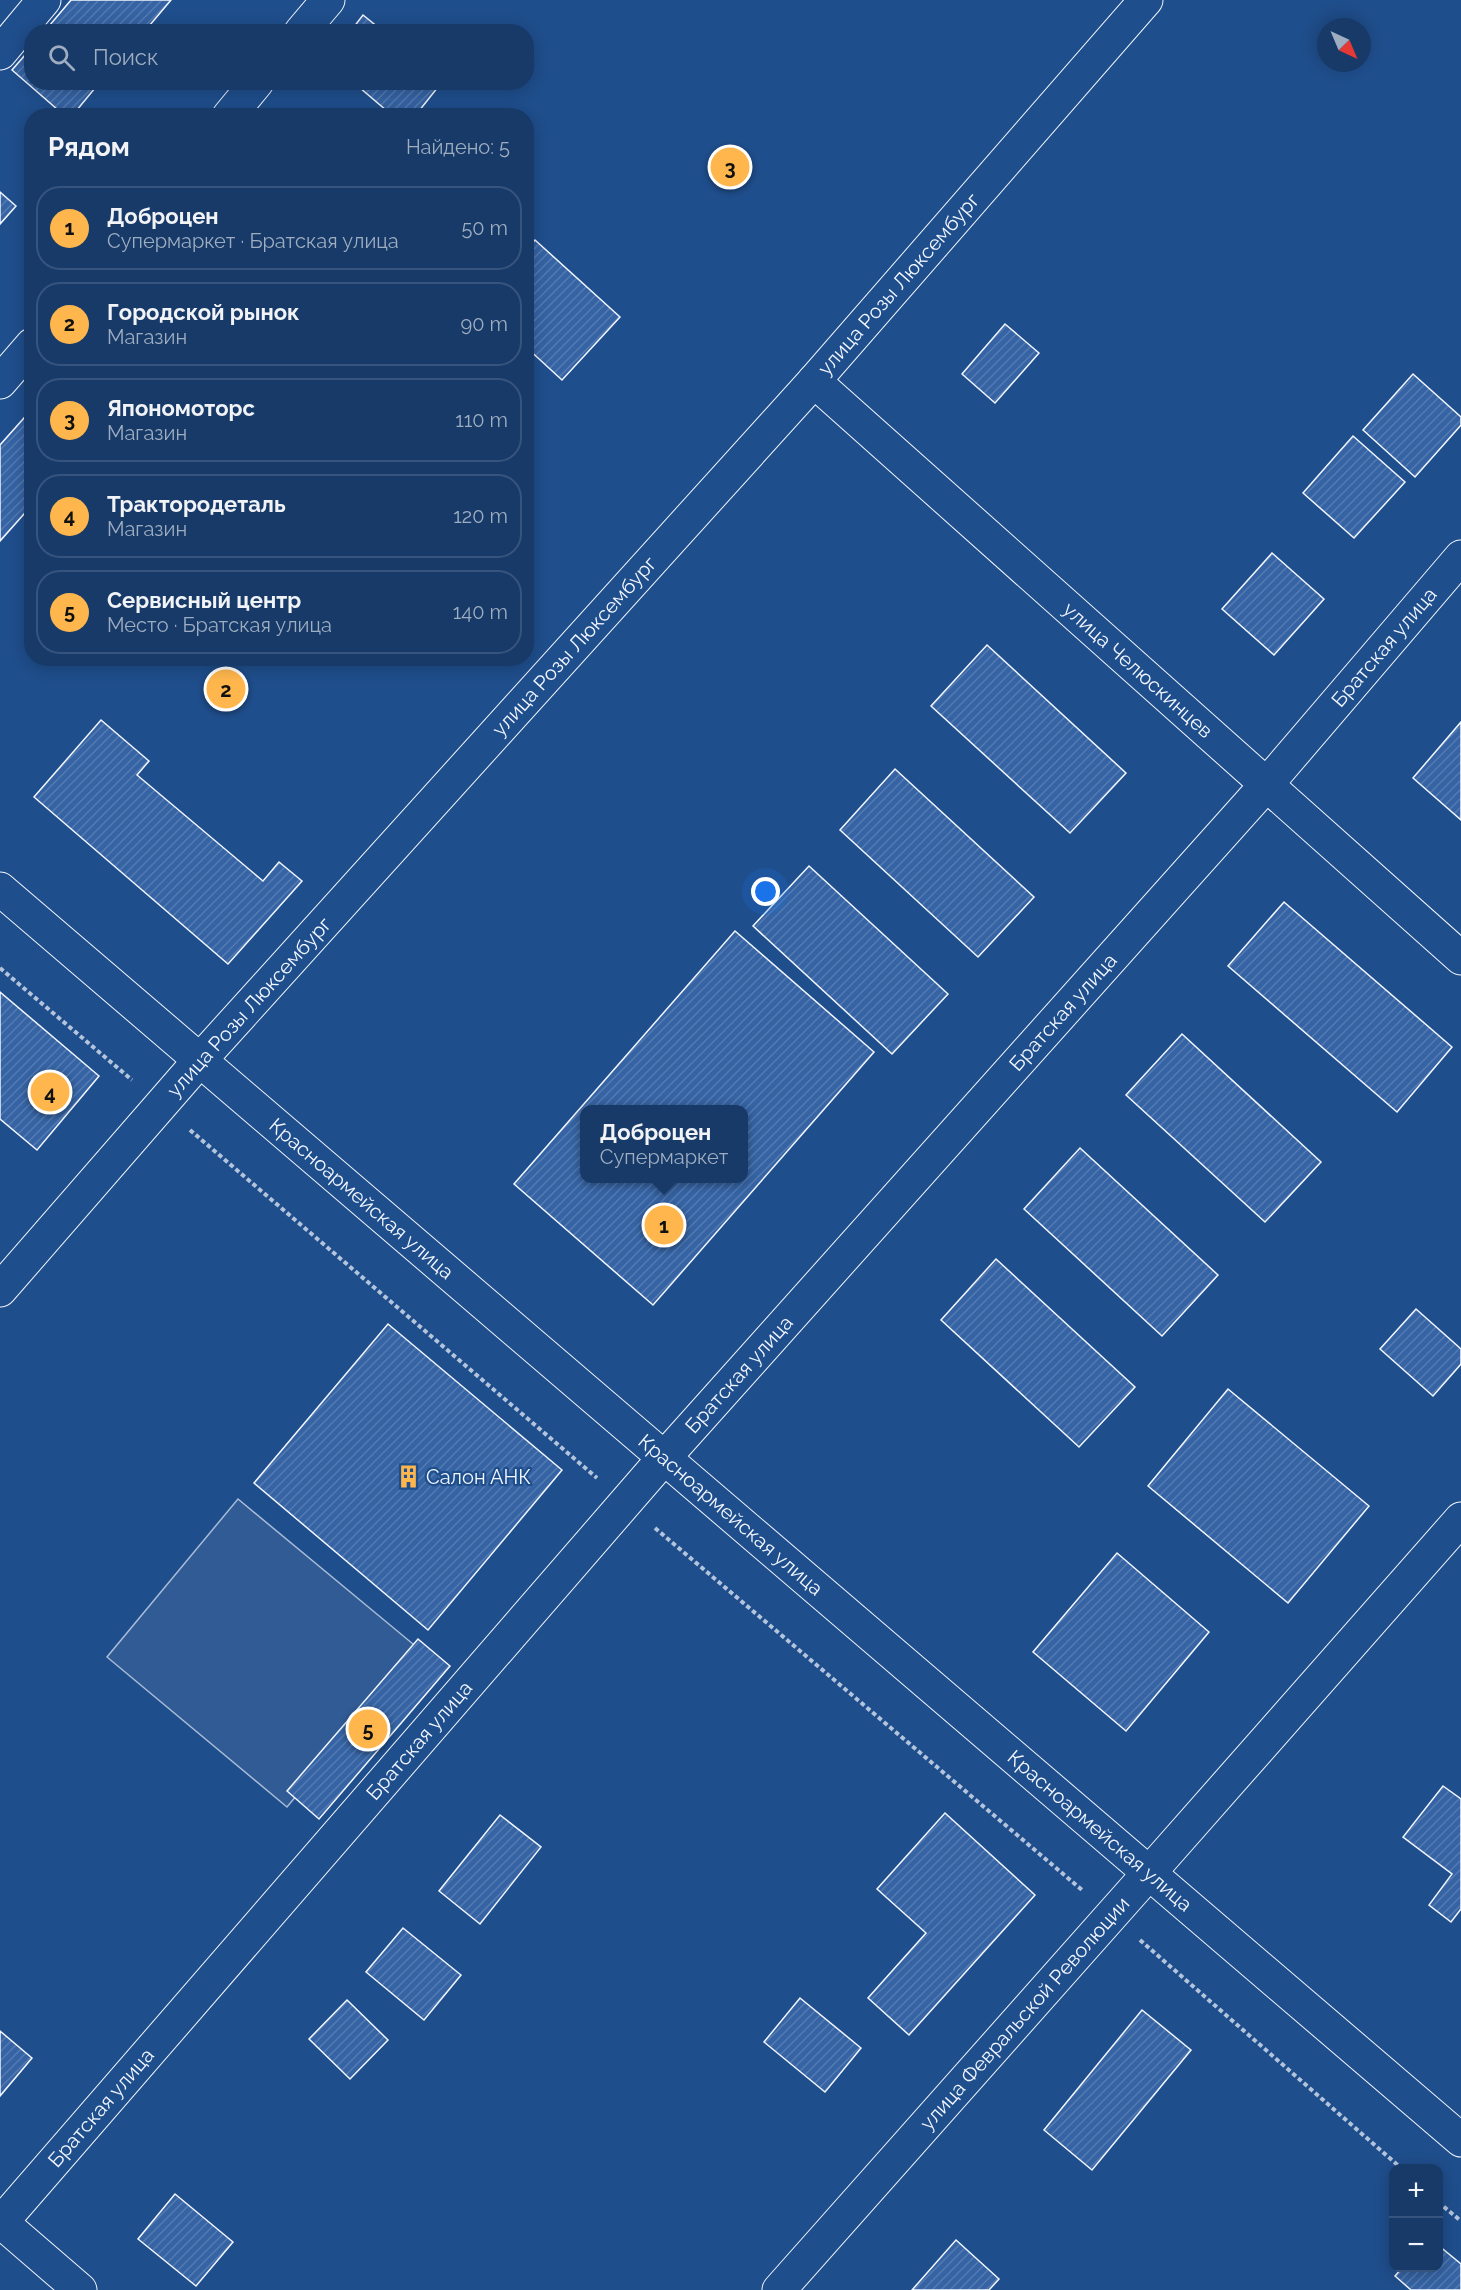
<!DOCTYPE html>
<html lang="ru">
<meta charset="utf-8">
<style>
:root{--surface:#173a69;--page:#244571;--text:#f1f3f6;--muted:#9eadc0;--line:#36547d;--accent:#ffb74d}
body{margin:0;font-family:Raleway,sans-serif;background:var(--page);color:var(--text)}
.controls{position:absolute;right:18px;bottom:18px;display:grid;overflow:hidden;border-radius:12px;box-shadow:0 3px 15px #0003}
.controls button{width:54px;height:54px;display:grid;place-items:center;padding:0;border:0;border-bottom:2px solid var(--line);background:var(--surface);color:var(--text);font:30px sans-serif}
.compass{position:absolute;left:1317px;top:18px;width:54px;height:54px;border-radius:50%;background:var(--surface);box-shadow:0 3px 15px #0003;rotate:136deg}
.you{position:absolute;left:766px;top:892px;width:21px;height:21px;margin:-15px;border:4px solid #fff;border-radius:50%;background:#1a73e8;box-shadow:0 0 0 9px #1a73e833}
.badge{display:grid;place-items:center;width:39px;height:39px;border-radius:50%;background:var(--accent);color:#111;font-size:20px;font-weight:700}
.pin{position:absolute;translate:-50% -50%;border:3px solid #fff;box-shadow:0 2px 6px #0006}
.popup{position:absolute;left:580px;top:1105px;width:168px;height:78px;box-sizing:border-box;display:grid;place-content:center;border-radius:12px;background:var(--surface);filter:drop-shadow(0 2px 4px #0005);font-size:20px;white-space:nowrap;color:var(--muted)}
.popup b{font-size:22px;color:var(--text)}
.popup::after{content:'';position:absolute;left:50%;top:100%;margin-left:-12px;border:12px solid transparent;border-top-color:var(--surface)}
.list{margin:0;padding:0;list-style:none}
h2{display:flex;justify-content:space-between;align-items:center;height:78px;margin:0;padding:0 24px;font-size:26px}
h2 small{font-size:20px;font-weight:400;color:var(--muted)}
.list li{display:grid;grid-template-columns:39px 1fr auto;gap:18px;align-items:center;box-sizing:border-box;height:84px;margin:0 12px 12px;padding:0 12px;border:2px solid var(--line);border-radius:24px}
.list b{display:block;font-size:22px;white-space:nowrap}
.list p{margin:0;font-size:20px;white-space:nowrap;color:var(--muted)}
.list em{font-size:20px;font-style:normal;color:var(--muted)}
.icon{flex:none;width:33px;height:33px;fill:none;stroke:currentColor;stroke-width:2;stroke-linecap:round;stroke-linejoin:round}
.map{position:relative;flex:none;width:1461px;height:2290px;overflow:hidden}
.search{position:absolute;background:var(--surface);box-shadow:0 3px 15px #0003;left:24px;top:24px;width:510px;height:66px;display:flex;align-items:center;gap:15px;box-sizing:border-box;padding:0 21px;border-radius:24px;color:var(--muted);font-size:22px}
.panel{position:absolute;background:var(--surface);box-shadow:0 3px 15px #0003;left:24px;top:108px;width:510px;height:558px;border-radius:24px}
.map>svg:first-child{display:block}
</style>
<div class="map">
<svg width="1461" height="2290" viewBox="0 0 1461 2290">
<defs>
<pattern id="building-hatch" width="6" height="6" patternUnits="userSpaceOnUse" patternTransform="scale(1.5)"><rect width="6" height="6" fill="#3563a3"/><path d="M-1 1l2-2M0 6l6-6M5 7l2-2" fill="none" stroke="#537ab1"/></pattern>
</defs>
<rect width="100%" height="100%" fill="#1f4e8c"/>
<path fill="#305b95" stroke="#a8bbd7" stroke-width="1.5" d="M 238,1499 L 419,1649 L 287,1807 L 107,1657 Z"/>
<g fill="url(#building-hatch)" stroke="#f2f6ff" stroke-width="1.5" fill-rule="evenodd">
<path d="M 71,0 L 171,0 L 144,32 L 44,32 Z"/>
<path d="M 363,15 L 384,32 L 350,32 Z"/>
<path d="M 32,47 L 32,82 L 100,82 L 72,116 L 65,116 L 12,70 Z"/>
<path d="M 353,82 L 442,82 L 415,116 L 393,116 Z"/>
<path d="M 0,192 L 16,206 L 0,224 Z"/>
<path d="M 535,240 L 620,317 L 562,380 L 526,347 L 526,250 Z"/>
<path d="M 1005,324 L 1039,353 L 995,403 L 962,374 Z"/>
<path d="M 1413,374 L 1461,417 L 1461,425 L 1415,477 L 1363,430 Z"/>
<path d="M 32,409 L 32,505 L 0,541 L 0,445 Z"/>
<path d="M 1353,436 L 1405,482 L 1354,538 L 1303,493 Z"/>
<path d="M 1272,553 L 1324,599 L 1274,655 L 1222,609 Z"/>
<path d="M 987,645 L 1126,773 L 1070,833 L 931,706 Z"/>
<path d="M 101,720 L 149,761 L 137,775 L 263,881 L 279,862 L 302,881 L 228,964 L 34,797 Z"/>
<path d="M 1461,722 L 1461,820 L 1413,778 Z"/>
<path d="M 895,769 L 1034,897 L 978,957 L 840,830 Z"/>
<path d="M 809,866 L 948,994 L 892,1054 L 753,926 Z"/>
<path d="M 1284,902 L 1452,1047 L 1397,1112 L 1228,966 Z"/>
<path d="M 735,931 L 874,1052 L 653,1305 L 514,1184 ZM 584,1110 L 744,1110 L 744,1178 L 584,1178 Z"/>
<path d="M 0,992 L 99,1076 L 37,1150 L 0,1119 Z"/>
<path d="M 1182,1034 L 1321,1162 L 1265,1222 L 1126,1095 Z"/>
<path d="M 1080,1148 L 1218,1275 L 1162,1336 L 1024,1209 Z"/>
<path d="M 996,1259 L 1135,1387 L 1079,1447 L 941,1320 Z"/>
<path d="M 1416,1309 L 1461,1349 L 1461,1364 L 1433,1396 L 1380,1349 Z"/>
<path d="M 388,1324 L 562,1470 L 428,1630 L 254,1483 Z"/>
<path d="M 1228,1389 L 1369,1506 L 1288,1603 L 1148,1486 Z"/>
<path d="M 1117,1553 L 1209,1632 L 1126,1731 L 1033,1652 Z"/>
<path d="M 418,1639 L 450,1666 L 319,1819 L 287,1791 Z"/>
<path d="M 1443,1786 L 1461,1799 L 1461,1909 L 1451,1922 L 1429,1905 L 1452,1874 L 1403,1837 Z"/>
<path d="M 945,1813 L 1035,1895 L 909,2035 L 868,1998 L 926,1933 L 877,1889 Z"/>
<path d="M 500,1815 L 541,1847 L 480,1924 L 439,1891 Z"/>
<path d="M 403,1928 L 461,1975 L 424,2020 L 366,1972 Z"/>
<path d="M 800,1998 L 861,2048 L 825,2092 L 764,2042 Z"/>
<path d="M 347,2000 L 388,2040 L 350,2079 L 309,2039 Z"/>
<path d="M 1142,2010 L 1191,2050 L 1092,2170 L 1044,2130 Z"/>
<path d="M 0,2031 L 32,2058 L 0,2096 Z"/>
<path d="M 175,2194 L 233,2242 L 196,2286 L 138,2239 Z"/>
<path d="M 956,2240 L 999,2279 L 989,2290 L 912,2290 Z"/>
<path d="M 1438,2245 L 1461,2264 L 1461,2290 L 1411,2290 L 1395,2276 L 1402,2268 L 1438,2268 Z"/>
</g>
<g fill="none" stroke-linecap="round" stroke-linejoin="round">
<defs>
<g id="minor">
<path d="M 0,53 L 44,0"/>
<path id="s1" d="M 814,381 L 1461,958"/>
<path d="M 0,1290 L 200,1060"/>
<path d="M 0,2221 L 80,2290"/>
<path id="s2" d="M 0,2224 L 664,1458 L 1267,784 L 1461,557"/>
<path id="s3" d="M 779,2290 L 1149,1873"/>
</g>
<g id="tertiary">
<path d="M 301,32 L 328,0"/>
<path d="M 229,116 L 257,82"/>
<path d="M 0,382 L 32,345"/>
<path id="s4" d="M 0,889 L 1461,2140"/>
<path id="s5" d="M 200,1060 L 814,381 L 1146,0"/>
<path d="M 1149,1873 L 1461,1519"/>
</g>
</defs>
<use href="#minor" stroke="#f2f6ff" stroke-width="35"/>
<use href="#tertiary" stroke="#f2f6ff" stroke-width="35"/>
<g stroke="#b3c4dc" stroke-width="4" stroke-dasharray="4.5 3" stroke-linecap="butt">
<path d="M 0,968 L 132,1080"/>
<path d="M 190,1130 L 597,1478"/>
<path d="M 655,1528 L 1082,1890"/>
<path d="M 1140,1940 L 1401,2168"/>
<path d="M 1438,2202 L 1461,2221"/>
</g>
<use href="#minor" stroke="#1f4e8c" stroke-width="33"/>
<use href="#tertiary" stroke="#1f4e8c" stroke-width="33"/>
</g>
<defs>
<symbol id="building-bare" viewBox="-9 -9 18 18"><path d="M-4-6H4V6H1V3H-1V6H-4ZM-2.5-4.3h1.7v1.8h-1.7ZM.8-4.3h1.7v1.8H.8ZM-2.5-1h1.7V.8h-1.7ZM.8-1h1.7V.8H.8Z" fill="#ffb74d" stroke="#1f4e8c" stroke-width="2.5" paint-order="stroke"/></symbol>
</defs>
<g fill-rule="evenodd">
<use href="#building-bare" x="392" y="1460" width="33" height="33"/>
</g>
<g text-anchor="middle" stroke-width="4.5" stroke-linejoin="round" paint-order="stroke">
<g font-size="20" fill="#f2f6ff" stroke="#1f4e8c">
<text dy="7" stroke="none"><textPath href="#s5" startOffset="1044">улица Розы Люксембург</textPath></text>
<text dy="7" stroke="none"><textPath href="#s5" startOffset="558">улица Розы Люксембург</textPath></text>
<text dy="7" stroke="none"><textPath href="#s2" startOffset="2098">Братская улица</textPath></text>
<text dy="7" stroke="none"><textPath href="#s1" startOffset="434">улица Челюскинцев</textPath></text>
<text transform="translate(249 1007) rotate(-48)" y="7">улица Розы Люксембург</text>
<text dy="7" stroke="none"><textPath href="#s2" startOffset="1612">Братская улица</textPath></text>
<text dy="7" stroke="none"><textPath href="#s4" startOffset="476">Красноармейская улица</textPath></text>
<text dy="7" stroke="none"><textPath href="#s2" startOffset="1126">Братская улица</textPath></text>
<text dy="7" stroke="none"><textPath href="#s4" startOffset="962">Красноармейская улица</textPath></text>
<text dy="7" stroke="none"><textPath href="#s2" startOffset="640">Братская улица</textPath></text>
<text dy="7" stroke="none"><textPath href="#s4" startOffset="1448">Красноармейская улица</textPath></text>
<text dy="7" stroke="none"><textPath href="#s3" startOffset="370">улица Февральской Революции</textPath></text>
<text dy="7" stroke="none"><textPath href="#s2" startOffset="154">Братская улица</textPath></text>
</g>
<g font-size="20" fill="#f2f6ff" stroke="#1f4e8c" text-anchor="start">
<text x="426" y="1484">Салон АНК</text>
</g>
</g>
</svg>
<div class="controls">
<button>+</button>
<button>−</button>
</div>
<svg class="compass" viewBox="-18 -18 36 36"><path d="M0-13l5 13h-10z" fill="#e53935"/><path d="M0 13l5-13h-10z" fill="#9eadc0"/></svg>
<div class="you"></div>
<div class="pin badge" style="left:664px;top:1225px">1</div>
<div class="popup"><b>Доброцен</b>Супермаркет</div>
<div class="pin badge" style="left:226px;top:689px">2</div>
<div class="pin badge" style="left:730px;top:167px">3</div>
<div class="pin badge" style="left:50px;top:1092px">4</div>
<div class="pin badge" style="left:368px;top:1729px">5</div>
<div class="search"><svg class="icon" aria-label="search" viewBox="0 0 24 24"><circle cx="10" cy="10" r="6"/><path d="M15 15l6 6"/></svg>Поиск</div>
<section class="panel">
<h2>Рядом<small>Найдено: 5</small></h2>
<ul class="list">
<li><span class="badge">1</span><div><b>Доброцен</b><p>Супермаркет · Братская улица</p></div><em>50 m</em></li>
<li><span class="badge">2</span><div><b>Городской рынок</b><p>Магазин</p></div><em>90 m</em></li>
<li><span class="badge">3</span><div><b>Япономоторс</b><p>Магазин</p></div><em>110 m</em></li>
<li><span class="badge">4</span><div><b>Трактородеталь</b><p>Магазин</p></div><em>120 m</em></li>
<li><span class="badge">5</span><div><b>Сервисный центр</b><p>Место · Братская улица</p></div><em>140 m</em></li>
</ul>
</section>
</div>
